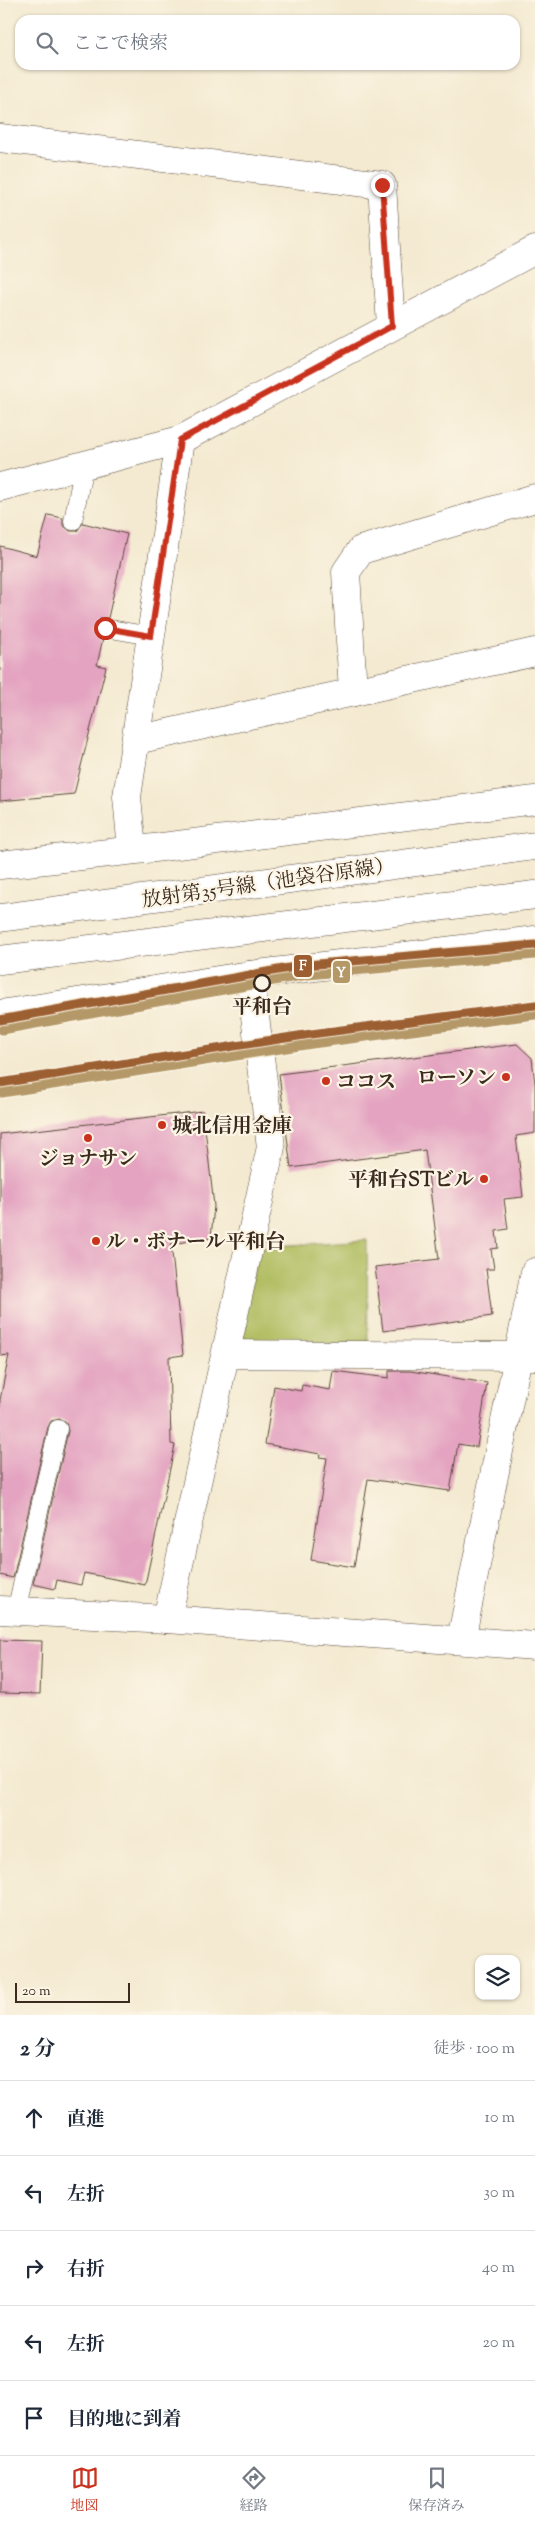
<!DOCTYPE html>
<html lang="ja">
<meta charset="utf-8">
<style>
:root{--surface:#fff;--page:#f6f6f7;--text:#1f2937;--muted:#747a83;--line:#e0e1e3;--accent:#c8321e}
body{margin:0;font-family:"Sorts Mill Goudy","Noto Serif JP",serif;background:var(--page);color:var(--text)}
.controls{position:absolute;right:15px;bottom:15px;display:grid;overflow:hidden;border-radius:10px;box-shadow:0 1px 4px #0004}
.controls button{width:45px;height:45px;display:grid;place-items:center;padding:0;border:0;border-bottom:1px solid var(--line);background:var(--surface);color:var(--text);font:25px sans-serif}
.scale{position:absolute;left:15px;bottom:12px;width:115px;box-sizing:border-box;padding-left:5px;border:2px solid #3b2a1e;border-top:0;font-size:14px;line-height:18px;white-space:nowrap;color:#3b2a1e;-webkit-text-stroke:4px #fcf5e5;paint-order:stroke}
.stop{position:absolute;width:15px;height:15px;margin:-11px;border:4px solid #c8321e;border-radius:50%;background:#fff}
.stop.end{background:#c8321e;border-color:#fff;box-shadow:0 1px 5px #0008}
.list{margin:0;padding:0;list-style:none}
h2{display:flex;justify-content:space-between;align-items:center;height:65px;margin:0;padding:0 20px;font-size:21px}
h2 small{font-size:16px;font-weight:400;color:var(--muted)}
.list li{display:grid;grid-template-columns:32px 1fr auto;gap:15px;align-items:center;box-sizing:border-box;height:75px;padding:0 20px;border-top:1px solid var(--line)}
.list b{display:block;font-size:19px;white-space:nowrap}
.list em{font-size:16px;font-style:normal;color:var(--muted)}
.icon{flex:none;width:28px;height:28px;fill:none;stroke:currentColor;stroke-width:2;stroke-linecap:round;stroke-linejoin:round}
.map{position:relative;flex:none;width:535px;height:2015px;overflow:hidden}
.search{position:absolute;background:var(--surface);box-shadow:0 1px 4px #0004;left:15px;right:15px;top:15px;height:55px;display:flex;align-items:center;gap:12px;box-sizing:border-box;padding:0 18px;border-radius:15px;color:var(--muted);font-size:19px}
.sheet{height:440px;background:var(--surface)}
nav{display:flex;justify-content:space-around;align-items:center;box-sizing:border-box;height:70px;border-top:1px solid var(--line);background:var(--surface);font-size:14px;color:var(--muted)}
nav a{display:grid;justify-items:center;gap:2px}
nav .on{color:var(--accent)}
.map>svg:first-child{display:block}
</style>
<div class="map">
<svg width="535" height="2015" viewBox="0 0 535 2015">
<rect width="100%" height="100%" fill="#fcf5e5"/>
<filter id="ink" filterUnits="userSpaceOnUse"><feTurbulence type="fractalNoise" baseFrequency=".02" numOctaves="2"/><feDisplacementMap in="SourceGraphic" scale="10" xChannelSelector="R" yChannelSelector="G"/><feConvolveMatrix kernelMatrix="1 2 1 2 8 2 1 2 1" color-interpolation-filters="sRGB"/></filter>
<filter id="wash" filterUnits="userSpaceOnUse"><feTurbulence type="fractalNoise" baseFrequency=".0096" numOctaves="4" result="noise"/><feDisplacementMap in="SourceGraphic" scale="20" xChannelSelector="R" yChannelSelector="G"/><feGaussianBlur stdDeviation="1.12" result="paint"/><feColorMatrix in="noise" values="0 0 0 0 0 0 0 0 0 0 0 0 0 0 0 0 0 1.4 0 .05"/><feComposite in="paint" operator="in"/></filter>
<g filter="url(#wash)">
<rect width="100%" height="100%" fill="#f4ead1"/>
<path fill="#afbc5e" stroke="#75733e" d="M 367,1240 L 368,1344 L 245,1346 L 238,1336 L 259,1247 Z"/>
<g id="blocks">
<g fill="#e4a4c1">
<path d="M 48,515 L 63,518 L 63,525 L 70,531 L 77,531 L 83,523 L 127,534 L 108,618 L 101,618 L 95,627 L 98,636 L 103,638 L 97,665 L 106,667 L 74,794 L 0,801 L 0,546 L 37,556 Z"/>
<path d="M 517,1044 L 532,1058 L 535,1084 L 535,1133 L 516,1136 L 523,1197 L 504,1199 L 508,1229 L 496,1231 L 498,1248 L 491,1249 L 494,1269 L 486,1269 L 492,1316 L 383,1331 L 375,1267 L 439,1259 L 425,1150 L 291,1168 L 279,1074 Z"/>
<path d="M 203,1111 L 214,1206 L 211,1238 L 171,1244 L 183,1355 L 169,1357 L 171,1444 L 175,1445 L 145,1585 L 84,1573 L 81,1585 L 57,1580 L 55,1589 L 33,1584 L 68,1431 L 66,1422 L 60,1419 L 51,1421 L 48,1427 L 13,1578 L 0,1575 L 0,1400 L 9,1355 L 0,1356 L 0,1134 Z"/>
<path d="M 333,1371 L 389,1378 L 389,1371 L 410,1371 L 487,1383 L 477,1447 L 458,1444 L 450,1491 L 368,1479 L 354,1567 L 311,1560 L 327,1458 L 319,1457 L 320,1454 L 265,1444 L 274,1386 L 301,1391 L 302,1385 L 330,1390 Z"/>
<path d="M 0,1640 L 42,1641 L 40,1694 L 0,1693 Z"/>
</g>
</g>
</g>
<g filter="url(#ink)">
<use href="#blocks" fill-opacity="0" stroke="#574739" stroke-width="1"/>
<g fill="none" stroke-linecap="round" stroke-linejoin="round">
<defs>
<g id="lane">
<path d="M 73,521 L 84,465"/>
<path d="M 105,628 L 151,636"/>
<path d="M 16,1611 L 58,1429"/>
</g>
<g id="street">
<path d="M 0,138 L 382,185 L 391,326"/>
<path d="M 0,487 L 180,440 L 535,250"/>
<path d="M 353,692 L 346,572 L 361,550 L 535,498"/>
<path d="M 136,740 L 535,652"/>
<path d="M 132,850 L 127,797 L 180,440"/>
<path d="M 226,1354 L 535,1356"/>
<path d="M 0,1610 L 167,1619 L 535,1646"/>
<path d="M 167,1619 L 271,1147 L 250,975"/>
<path d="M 461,1640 L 535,1272"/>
</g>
<g id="secondary">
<path d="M 0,865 L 154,848 L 535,800"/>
<path d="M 0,918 L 535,846"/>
<path d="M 0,960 L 535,895"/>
<path d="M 0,1014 L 250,975 L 535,940"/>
</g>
</defs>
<use href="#lane" stroke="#574739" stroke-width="19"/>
<use href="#street" stroke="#574739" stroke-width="29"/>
<use href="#secondary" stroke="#574739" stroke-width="29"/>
<use href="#lane" stroke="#fff" stroke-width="18"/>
<use href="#street" stroke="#fff" stroke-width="28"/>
<use href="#secondary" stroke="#fff" stroke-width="28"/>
<defs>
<g id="metro-1">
<path d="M 0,1020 L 306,965 L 535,945"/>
<path d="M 0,1083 L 311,1034 L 535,1005"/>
</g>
<g id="metro-2">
<path d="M 2,1030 L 307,975 L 535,955"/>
<path d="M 2,1093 L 312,1044 L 535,1015"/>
</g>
</defs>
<use href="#metro-1" stroke="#fcf5e5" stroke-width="12"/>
<use href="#metro-2" stroke="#fcf5e5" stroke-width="12"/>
<use href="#metro-1" stroke="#9c5e31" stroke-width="9"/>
<use href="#metro-2" stroke="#b49868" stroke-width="9"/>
</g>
</g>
<g fill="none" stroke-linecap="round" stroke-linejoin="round" filter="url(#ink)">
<path stroke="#c8321e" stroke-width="6" d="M 105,628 L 151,636 L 180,440 L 392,326 L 382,185"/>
</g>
<circle fill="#fcf5e5" stroke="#3b2a1e" stroke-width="2.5" cx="262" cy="983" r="8"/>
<g fill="#c8321e" stroke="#fcf5e5" stroke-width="2">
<circle cx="506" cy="1077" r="5"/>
<circle cx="326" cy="1081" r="5"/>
<circle cx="162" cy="1125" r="5"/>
<circle cx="88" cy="1138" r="5"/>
<circle cx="484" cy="1179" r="5"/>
<circle cx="96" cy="1241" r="5"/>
</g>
<g text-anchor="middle" stroke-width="4.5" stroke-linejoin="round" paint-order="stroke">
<g font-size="20" fill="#3b2a1e" stroke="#fcf5e5">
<text transform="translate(268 882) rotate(-8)" y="7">放射第35号線（池袋谷原線）</text>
</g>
<g font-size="20" font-weight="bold" fill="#3b2a1e" stroke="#fcf5e5">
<text x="262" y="1013">平和台</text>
</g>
<g font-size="20" font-weight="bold" fill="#3b2a1e" stroke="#fcf5e5" text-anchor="start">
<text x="496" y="1084" text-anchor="end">ローソン</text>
<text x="336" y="1088">ココス</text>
<text x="172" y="1132">城北信用金庫</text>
<text x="88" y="1165" text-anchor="middle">ジョナサン</text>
<text x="474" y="1186" text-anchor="end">平和台STビル</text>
<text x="106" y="1248">ル・ボナール平和台</text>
</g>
</g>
<g stroke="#fcf5e5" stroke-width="2">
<rect x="293" y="954" width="20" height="24" rx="5" fill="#9c5e31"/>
<rect x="332" y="960" width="19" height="24" rx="5" fill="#b49868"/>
</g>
<g font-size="14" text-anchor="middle" font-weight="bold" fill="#fff">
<text x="303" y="970">F</text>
<text x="341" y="977">Y</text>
</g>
</svg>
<div class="controls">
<button><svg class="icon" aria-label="layers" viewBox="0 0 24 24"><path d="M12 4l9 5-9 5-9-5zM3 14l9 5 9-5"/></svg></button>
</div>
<div class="scale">20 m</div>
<div class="stop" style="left:105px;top:628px"></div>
<div class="stop end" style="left:382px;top:185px"></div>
<div class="search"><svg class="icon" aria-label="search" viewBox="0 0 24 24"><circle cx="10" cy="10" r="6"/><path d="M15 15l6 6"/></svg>ここで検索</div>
</div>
<section class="sheet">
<h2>2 分<small>徒歩 · 100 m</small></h2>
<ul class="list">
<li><svg class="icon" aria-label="ahead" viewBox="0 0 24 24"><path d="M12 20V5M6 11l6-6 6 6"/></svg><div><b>直進</b></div><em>10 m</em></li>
<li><svg class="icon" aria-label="left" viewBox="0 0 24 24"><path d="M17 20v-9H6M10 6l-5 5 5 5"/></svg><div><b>左折</b></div><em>30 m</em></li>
<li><svg class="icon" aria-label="right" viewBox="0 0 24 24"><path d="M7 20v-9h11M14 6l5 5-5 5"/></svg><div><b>右折</b></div><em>40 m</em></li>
<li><svg class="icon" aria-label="left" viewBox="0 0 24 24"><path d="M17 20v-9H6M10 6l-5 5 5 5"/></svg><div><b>左折</b></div><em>20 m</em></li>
<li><svg class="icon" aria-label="arrive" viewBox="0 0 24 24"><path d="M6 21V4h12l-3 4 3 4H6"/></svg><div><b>目的地に到着</b></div></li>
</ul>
</section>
<nav>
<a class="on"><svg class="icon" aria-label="map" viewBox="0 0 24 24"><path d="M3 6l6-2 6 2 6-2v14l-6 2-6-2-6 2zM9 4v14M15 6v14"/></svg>地図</a>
<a><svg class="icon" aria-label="directions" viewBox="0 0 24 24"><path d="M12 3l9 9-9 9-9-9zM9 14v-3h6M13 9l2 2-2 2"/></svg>経路</a>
<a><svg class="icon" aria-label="saved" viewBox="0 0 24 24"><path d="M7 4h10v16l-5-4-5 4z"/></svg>保存済み</a>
</nav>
